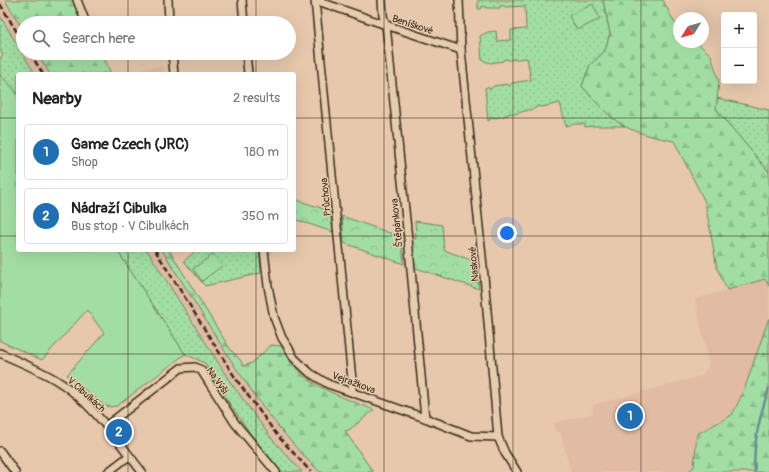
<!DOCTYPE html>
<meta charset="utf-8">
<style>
:root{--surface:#fff;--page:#f2f2f2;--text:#222;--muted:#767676;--line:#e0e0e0;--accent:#1f6fb2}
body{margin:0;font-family:Pangolin,sans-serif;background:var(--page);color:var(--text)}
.controls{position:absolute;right:12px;top:12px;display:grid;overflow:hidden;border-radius:4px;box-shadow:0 4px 16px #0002}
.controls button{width:36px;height:36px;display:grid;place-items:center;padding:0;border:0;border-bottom:1px solid var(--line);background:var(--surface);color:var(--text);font:20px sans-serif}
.compass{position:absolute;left:673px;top:12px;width:36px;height:36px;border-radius:50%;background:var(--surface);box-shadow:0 4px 16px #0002;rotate:233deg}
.you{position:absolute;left:507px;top:233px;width:14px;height:14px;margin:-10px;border:3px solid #fff;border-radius:50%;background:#1a73e8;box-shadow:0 0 0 6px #1a73e833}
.badge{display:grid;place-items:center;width:26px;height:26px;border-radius:50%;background:var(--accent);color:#fff;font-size:13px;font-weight:700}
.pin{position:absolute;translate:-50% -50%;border:2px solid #fff;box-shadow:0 1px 4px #0006}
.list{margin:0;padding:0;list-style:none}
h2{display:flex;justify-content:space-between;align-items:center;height:52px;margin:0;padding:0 16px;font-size:17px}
h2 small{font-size:13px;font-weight:400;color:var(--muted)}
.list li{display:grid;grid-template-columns:26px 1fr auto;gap:12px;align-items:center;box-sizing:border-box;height:56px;margin:0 8px 8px;padding:0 8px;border:1px solid var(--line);border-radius:4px}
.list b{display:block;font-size:15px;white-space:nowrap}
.list p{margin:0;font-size:13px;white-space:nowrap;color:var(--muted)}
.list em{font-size:13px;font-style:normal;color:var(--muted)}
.icon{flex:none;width:22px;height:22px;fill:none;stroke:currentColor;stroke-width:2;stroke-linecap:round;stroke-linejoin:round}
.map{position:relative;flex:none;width:769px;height:472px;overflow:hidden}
.search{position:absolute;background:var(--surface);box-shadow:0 4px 16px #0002;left:16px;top:16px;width:280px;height:44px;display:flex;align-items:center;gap:10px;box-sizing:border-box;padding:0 14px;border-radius:22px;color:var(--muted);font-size:15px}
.panel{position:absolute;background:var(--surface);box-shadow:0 4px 16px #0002;left:16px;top:72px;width:280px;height:180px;border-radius:4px}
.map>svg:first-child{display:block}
</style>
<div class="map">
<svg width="769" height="472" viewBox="0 0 769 472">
<defs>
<pattern id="grass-dots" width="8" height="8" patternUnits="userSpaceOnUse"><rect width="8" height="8" fill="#a2dea4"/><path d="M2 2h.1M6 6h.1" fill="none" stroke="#8cbf8d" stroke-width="1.8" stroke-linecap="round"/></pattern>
<pattern id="forest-firs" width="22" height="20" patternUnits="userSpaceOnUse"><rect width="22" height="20" fill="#a2dea4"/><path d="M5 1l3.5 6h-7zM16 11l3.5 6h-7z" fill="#8cbf8d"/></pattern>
<pattern id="park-crowns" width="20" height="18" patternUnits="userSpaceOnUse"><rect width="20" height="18" fill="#a2dea4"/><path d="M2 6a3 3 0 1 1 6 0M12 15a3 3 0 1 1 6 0" fill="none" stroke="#8cbf8d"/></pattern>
</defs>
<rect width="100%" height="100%" fill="#e7c8ac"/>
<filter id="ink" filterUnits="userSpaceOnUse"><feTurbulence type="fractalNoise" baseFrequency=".025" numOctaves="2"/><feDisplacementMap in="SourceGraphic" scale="8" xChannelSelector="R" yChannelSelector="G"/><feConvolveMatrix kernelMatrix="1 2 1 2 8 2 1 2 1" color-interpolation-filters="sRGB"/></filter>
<g filter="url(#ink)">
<g fill="#e1bba4">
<path d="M 0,0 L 5,0 L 23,30 L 23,53 L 37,53 L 50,74 L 35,74 L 0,16 Z"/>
<path d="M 164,66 L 165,74 L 144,74 L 143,68 Z"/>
<path d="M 147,250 L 162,250 L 242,376 L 282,431 L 307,460 L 320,472 L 302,472 L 272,439 L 231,383 Z"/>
<path d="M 766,279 L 769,286 L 769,318 L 743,393 L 731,415 L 697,434 L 694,467 L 687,472 L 571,472 L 560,432 L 556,432 L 554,423 L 592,414 L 593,405 L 701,376 L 706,370 L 709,362 L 695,299 Z"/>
</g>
<g fill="url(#grass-dots)" stroke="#6e8461">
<path d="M 478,0 L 603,0 L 610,33 L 605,51 L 590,65 L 582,86 L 594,100 L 625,126 L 592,126 L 585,127 L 585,124 L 574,124 L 566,126 L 560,103 L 542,107 L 537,106 L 536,108 L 514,114 L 509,113 L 508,115 L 496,118 L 491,117 L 490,120 L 488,121 L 485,88 L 488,87 L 490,89 L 494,86 L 507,84 L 509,86 L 512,83 L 531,80 L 527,58 L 509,60 L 504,59 L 503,61 L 490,63 L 482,60 L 480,36 L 488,32 L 496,31 L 497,41 L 511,40 L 511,30 L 526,29 L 525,6 L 506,7 L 501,5 L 500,8 L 487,8 L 482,6 L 481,9 L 478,9 Z"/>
<path d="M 0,16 L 35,74 L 18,74 L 18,95 L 0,75 L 0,58 L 3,55 L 0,50 Z"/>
<path d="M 717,98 L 769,110 L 769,172 L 716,109 Z"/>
<path d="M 117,250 L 147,250 L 231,383 L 272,439 L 302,472 L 282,472 L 269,459 L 240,419 L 222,392 L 205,363 L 185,354 Z"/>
<path d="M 197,250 L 259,250 L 261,273 L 205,286 L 184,261 Z"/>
</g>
<g fill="url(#forest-firs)" stroke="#6e8461">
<path d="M 5,0 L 73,0 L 82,23 L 23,23 L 23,30 Z"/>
<path d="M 603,0 L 663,0 L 674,22 L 679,26 L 679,42 L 696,42 L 711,55 L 719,82 L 716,109 L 769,172 L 769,286 L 765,279 L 727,290 L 717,268 L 705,202 L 674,141 C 657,138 641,134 626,127 C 610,119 594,100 582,86 L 590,65 L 605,51 L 610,33 Z"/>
<path d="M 37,53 L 102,53 L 111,74 L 50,74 Z"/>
<path d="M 162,250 L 169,250 L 230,349 L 241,361 L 243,366 L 252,363 L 271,345 L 281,346 C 288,356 298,373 309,380 C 328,393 353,401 374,410 L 349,430 L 345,431 L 373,472 L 320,472 C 254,409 211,326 162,250 Z"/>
<path d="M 769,318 L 769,472 L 687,472 L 694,467 L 697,434 L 732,415 L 743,393 Z"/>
</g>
<g fill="url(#park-crowns)" stroke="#6e8461">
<path d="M 294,199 L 330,211 L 333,232 L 294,219 Z"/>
<path d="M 342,216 L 401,237 L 404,264 L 344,243 Z"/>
<path d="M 415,221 L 442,225 L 444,250 L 476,262 L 479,289 L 413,267 L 411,238 L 416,239 Z"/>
</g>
<g fill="#a2dea4" stroke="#6e8461">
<path d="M 593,4 L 600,19 L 577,30 L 569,16 Z"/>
<path d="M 0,75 L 14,89 L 18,96 L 18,250 L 117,250 L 185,354 L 117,406 L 110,407 L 104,405 L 67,375 L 104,333 L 87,310 L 42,360 L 0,341 Z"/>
<path d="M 213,254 L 222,266 L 202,281 L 193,269 Z"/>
</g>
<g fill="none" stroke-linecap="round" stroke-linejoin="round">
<path stroke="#679091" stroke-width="2.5" d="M 755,472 C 752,446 761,412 769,388"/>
<defs>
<g id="street">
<path d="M 77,0 L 86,23"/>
<path d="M 168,0 L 169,23"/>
<path d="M 242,0 L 244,23"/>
<path d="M 315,0 L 352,380 L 352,392"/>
<path d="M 315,0 L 386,25 L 461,50"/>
<path d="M 382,0 L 383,16 L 386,25 L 409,249 L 425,418"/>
<path d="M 459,0 L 461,50 L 484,276 L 498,437 L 505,453 L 517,472"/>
<path d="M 172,53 L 174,74"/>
<path d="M 246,53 L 248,74"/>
<path d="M 264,250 L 268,286 L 274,317 L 282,338 L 288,347 L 294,358 L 310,373 L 328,384 L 425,418 L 471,436 L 498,437"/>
<path d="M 0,353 C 19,362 38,369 56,380 C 91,401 117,440 142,472"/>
<path d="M 106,426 L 181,368 L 195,367 L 201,370 L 235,423 L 276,472"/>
<path d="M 0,451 L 15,472"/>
<path d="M 108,472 L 129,456"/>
</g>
</defs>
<use href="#street" stroke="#3b2a1e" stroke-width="10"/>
<use href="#street" stroke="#e6cdae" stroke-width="7"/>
<g stroke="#3b2a1e" stroke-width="2.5" stroke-dasharray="6 3" stroke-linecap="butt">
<path d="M 0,4 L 23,42"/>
<path d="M 30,53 L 43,74"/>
<path d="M 155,250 L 236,379 L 277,435 L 311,472"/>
</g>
</g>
</g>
<path fill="none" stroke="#3b2a1e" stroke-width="1" stroke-opacity="0.55" d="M 128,0 L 128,23M 256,0 L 256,23M 384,0 L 384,472M 513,0 L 513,472M 641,0 L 641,472M 128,53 L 128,74M 256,53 L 256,74M 0,118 L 18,118M 294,118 L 769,118M 0,236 L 18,236M 294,236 L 769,236M 128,250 L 128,472M 256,250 L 256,472M 0,354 L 769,354"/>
<g text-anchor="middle" stroke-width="3" stroke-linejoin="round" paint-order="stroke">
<g font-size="10" fill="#3b2a1e" stroke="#e6cdae">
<text transform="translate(413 24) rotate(18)" y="4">Beníškové</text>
<text transform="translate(325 197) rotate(-96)" y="4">Průchova</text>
<text transform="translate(396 223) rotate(-96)" y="4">Štěpánkova</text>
<text transform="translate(473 264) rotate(-95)" y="4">Naskové</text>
<text transform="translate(218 380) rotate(55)" y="4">Na Výši</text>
<text transform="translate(354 382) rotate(20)" y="4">Vejražkova</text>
<text transform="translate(87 394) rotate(42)" y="4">V Cibulkách</text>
</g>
</g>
</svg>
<div class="controls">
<button>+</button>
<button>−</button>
</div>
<svg class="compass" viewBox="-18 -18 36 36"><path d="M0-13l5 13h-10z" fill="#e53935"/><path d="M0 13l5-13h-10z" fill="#767676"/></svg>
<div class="you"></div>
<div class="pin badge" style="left:630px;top:416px">1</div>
<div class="pin badge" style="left:119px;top:432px">2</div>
<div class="search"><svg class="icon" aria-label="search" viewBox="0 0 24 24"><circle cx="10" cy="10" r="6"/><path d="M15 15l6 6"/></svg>Search here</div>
<section class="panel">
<h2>Nearby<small>2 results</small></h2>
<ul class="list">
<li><span class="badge">1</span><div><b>Game Czech (JRC)</b><p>Shop</p></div><em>180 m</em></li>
<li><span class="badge">2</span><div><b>Nádraží Cibulka</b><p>Bus stop · V Cibulkách</p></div><em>350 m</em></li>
</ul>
</section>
</div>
